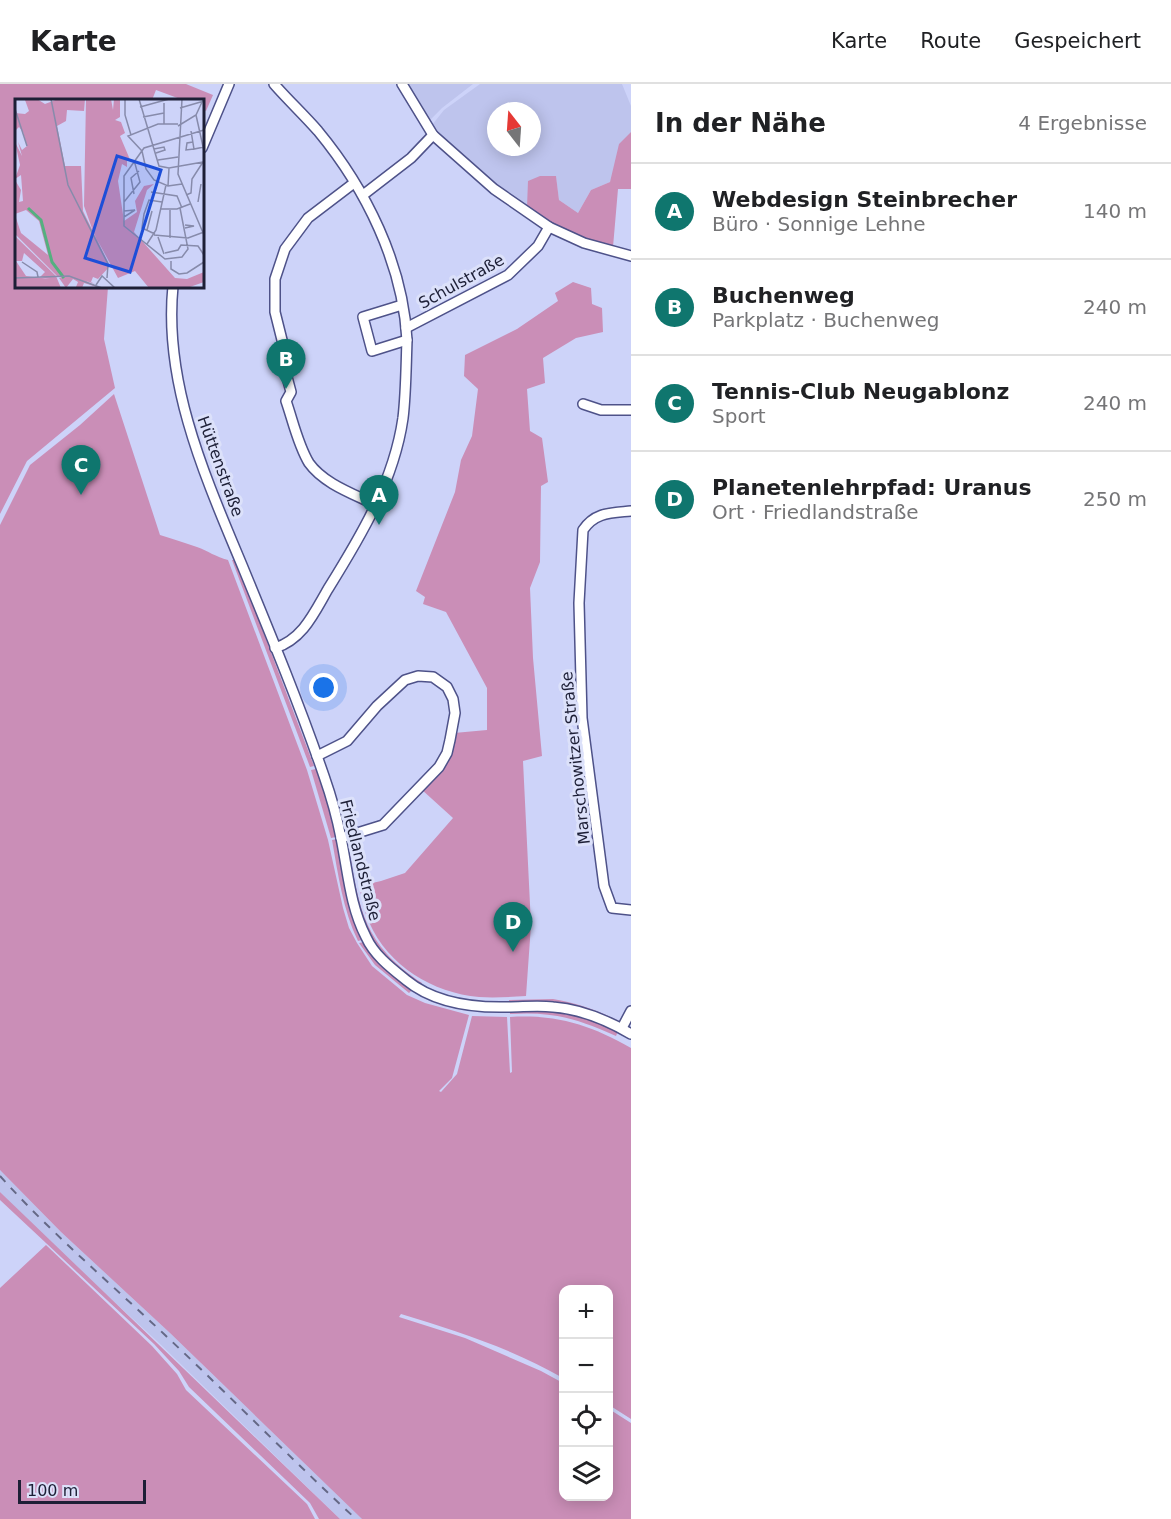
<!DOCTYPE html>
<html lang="de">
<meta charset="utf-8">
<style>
:root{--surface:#fff;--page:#f2f2f2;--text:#202124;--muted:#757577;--line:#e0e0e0;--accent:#0f766e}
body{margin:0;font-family:"DejaVu Sans",sans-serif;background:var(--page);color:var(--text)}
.controls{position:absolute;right:18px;bottom:18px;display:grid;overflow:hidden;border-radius:12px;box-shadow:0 3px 15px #0003}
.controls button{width:54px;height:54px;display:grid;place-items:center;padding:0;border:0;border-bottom:2px solid var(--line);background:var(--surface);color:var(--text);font:30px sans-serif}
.compass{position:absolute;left:487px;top:18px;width:54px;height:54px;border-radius:50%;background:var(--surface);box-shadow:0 3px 15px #0003;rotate:343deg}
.scale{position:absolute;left:18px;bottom:15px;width:128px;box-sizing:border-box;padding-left:6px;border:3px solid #1d1f36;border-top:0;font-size:16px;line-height:21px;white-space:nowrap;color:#1d1f36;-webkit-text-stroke:4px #dce1fa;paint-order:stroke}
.you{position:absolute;left:324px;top:604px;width:21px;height:21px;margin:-15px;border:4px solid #fff;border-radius:50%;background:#1a73e8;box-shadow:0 0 0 9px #1a73e833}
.badge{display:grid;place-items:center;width:39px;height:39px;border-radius:50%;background:var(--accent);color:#fff;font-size:20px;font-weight:700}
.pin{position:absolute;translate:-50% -50px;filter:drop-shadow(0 2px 3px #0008)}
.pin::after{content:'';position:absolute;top:32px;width:21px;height:18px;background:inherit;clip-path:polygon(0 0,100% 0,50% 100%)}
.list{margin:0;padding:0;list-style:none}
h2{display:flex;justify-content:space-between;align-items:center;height:78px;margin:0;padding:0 24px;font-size:26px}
h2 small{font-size:20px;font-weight:400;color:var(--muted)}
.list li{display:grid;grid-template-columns:39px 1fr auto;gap:18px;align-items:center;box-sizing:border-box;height:96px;padding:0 24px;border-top:2px solid var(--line)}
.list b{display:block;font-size:22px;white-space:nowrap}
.list p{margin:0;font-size:20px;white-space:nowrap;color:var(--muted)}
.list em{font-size:20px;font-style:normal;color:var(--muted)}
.icon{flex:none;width:33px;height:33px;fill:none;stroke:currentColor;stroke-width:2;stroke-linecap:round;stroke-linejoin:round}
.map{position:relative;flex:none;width:631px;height:1435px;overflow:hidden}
header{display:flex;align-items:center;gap:36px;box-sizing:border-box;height:84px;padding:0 30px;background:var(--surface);border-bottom:2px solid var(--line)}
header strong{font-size:28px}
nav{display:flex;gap:33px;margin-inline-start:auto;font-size:21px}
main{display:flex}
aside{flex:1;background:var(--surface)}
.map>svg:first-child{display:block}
</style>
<header>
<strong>Karte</strong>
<nav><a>Karte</a><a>Route</a><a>Gespeichert</a></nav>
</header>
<main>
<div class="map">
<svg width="631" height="1435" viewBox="0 0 631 1435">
<rect width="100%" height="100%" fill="#cdd3f9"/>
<g fill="#bec4ed" fill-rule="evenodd">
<path d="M 407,0 L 473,0 L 442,24 L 429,37 Z"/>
<path d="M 480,0 L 622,0 L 631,22 L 631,48 L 610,98 L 591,106 L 578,129 L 559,116 L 556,93 L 527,123 L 498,101 L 454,64 L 432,41 L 444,26 ZM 496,27 L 532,27 L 532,63 L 496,63 Z"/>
<path d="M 0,1086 L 61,1148 L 170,1249 L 362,1435 L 340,1435 L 158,1258 L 49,1158 L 0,1108 Z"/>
</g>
<g fill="#ca8eb7">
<path d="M 0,0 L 186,0 L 213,11 L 206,27 L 203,25 L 202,16 L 183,16 L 156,6 L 152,16 L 16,16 L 16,202 L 108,203 L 104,255 L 115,304 L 27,377 L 0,430 Z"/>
<path d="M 631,48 L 631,105 L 618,105 L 613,163 C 579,153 556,144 527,123 L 528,97 L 540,92 L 556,92 L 559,116 L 578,129 L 591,106 L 610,98 L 619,60 Z"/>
<path d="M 573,198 L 591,204 L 592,220 L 602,224 L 603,248 L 576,254 L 543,274 L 545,299 L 527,305 L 530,347 L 542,354 L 548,398 L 541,402 L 540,478 L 530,504 L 533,574 L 542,672 L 523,677 L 531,841 L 526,912 C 510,913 494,914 479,913 C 433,909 388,882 369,838 C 364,827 362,814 359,802 L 381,797 L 405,789 L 453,734 L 421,705 L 454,649 L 487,646 L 487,604 L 446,528 L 423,520 L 425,513 L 416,507 L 455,408 L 461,376 L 472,352 L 478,305 L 464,292 L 465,271 L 517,245 L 558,217 L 555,209 Z"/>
<path d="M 114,310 L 160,451 C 173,455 185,459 197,463 C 208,467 216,473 228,476 L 307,686 L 328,756 L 343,824 L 349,844 L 357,859 L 372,882 L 407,911 L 425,919 L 469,931 L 452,994 L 439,1007 L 441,1008 L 457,990 L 472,932 L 507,933 L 510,989 L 512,988 L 510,933 C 556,930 591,941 631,964 L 631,1335 L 609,1321 L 608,1206 L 564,1206 L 563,1294 C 513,1265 457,1247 401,1230 L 399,1233 L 465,1254 L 541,1287 L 563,1299 L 564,1412 L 608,1412 L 609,1325 L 631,1339 L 631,1435 L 362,1435 L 170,1249 L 61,1148 L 0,1086 L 0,441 L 30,381 L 80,341 Z"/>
<path d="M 232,476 L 236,476 L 314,682 L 310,683 Z"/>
<path d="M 316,685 L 327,716 L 336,753 L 331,754 L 311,686 Z"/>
<path d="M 337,755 L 349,822 L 362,856 L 358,857 C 343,826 338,790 332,756 Z"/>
<path d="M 350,770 C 360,832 368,863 422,899 L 420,902 C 365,864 359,833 348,771 Z"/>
<path d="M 364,858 C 377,878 393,892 412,906 L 409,909 L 375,881 L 359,859 Z"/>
<path d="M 553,915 C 578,919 599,927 621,938 L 620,940 L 552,918 L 509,919 L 509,916 Z"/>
<path d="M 535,926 C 568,929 587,934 618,947 L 616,952 C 578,935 553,927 510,930 L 510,927 Z"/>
<path d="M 0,1108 L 340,1435 L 319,1435 L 310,1419 L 189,1303 L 179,1287 L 154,1260 L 0,1116 Z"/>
<path d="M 46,1161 L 152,1262 L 177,1290 L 186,1306 L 307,1420 L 315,1435 L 0,1435 L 0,1204 Z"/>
</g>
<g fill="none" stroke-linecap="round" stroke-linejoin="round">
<defs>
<g id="minor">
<path d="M 274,0 C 288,16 304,31 318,47 C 366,105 403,180 407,256 C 406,282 406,309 403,334 C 394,397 361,452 328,505 C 314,529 303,555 275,564"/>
<path d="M 402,0 L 433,51 L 494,105 L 549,143 L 584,159 L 631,172"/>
<path d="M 202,64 L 229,0"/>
<path d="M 354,99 L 308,134 L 285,165 L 275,195 L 275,228 L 289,284 L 287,293 L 291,308 L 286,317 C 293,337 298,361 309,379 C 324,400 354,410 376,421"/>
<path d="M 363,111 L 411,74 L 433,51"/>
<path d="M 173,202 C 163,301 207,397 244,486 C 272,554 300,622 324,692 C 331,712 337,733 341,754 C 348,788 350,822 366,853 C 374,871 391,884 406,896 C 434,919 473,924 508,923 C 523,923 538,921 553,923 C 580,925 607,936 631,950"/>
<path d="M 402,221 L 363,233 L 372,267 L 407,256"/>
<path d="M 406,244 L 508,191 L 538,162 L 549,143"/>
<path d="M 583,320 L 601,326 L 631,326"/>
<path d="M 631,427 C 611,429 595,428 583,446 L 579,519 L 582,634 L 604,802 L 612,824 L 631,826"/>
<path d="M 317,672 L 347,657 L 377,622 L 405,596 L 418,592 L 433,593 L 447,603 L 453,615 L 455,629 L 450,656 L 447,669 L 439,683 L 383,741 L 341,754"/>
<path d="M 622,944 L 631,927"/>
</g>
</defs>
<use href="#minor" stroke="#4e5289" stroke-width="12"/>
<use href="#minor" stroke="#fff" stroke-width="9"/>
<path stroke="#656886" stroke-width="2" stroke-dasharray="8 8" stroke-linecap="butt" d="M 0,1092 C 51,1149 109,1198 165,1251 C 229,1311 291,1375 356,1435"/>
</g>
<g text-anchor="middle" stroke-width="6" stroke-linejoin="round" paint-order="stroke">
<g font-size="16" fill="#1d1f36" stroke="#dce1fa">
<text transform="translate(461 197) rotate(-29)" y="6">Schulstraße</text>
<text transform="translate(221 382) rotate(70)" y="6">Hüttenstraße</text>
<text transform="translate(575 674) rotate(-96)" y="6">Marschowitzer Straße</text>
<text transform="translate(361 776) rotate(76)" y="6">Friedlandstraße</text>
</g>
</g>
<g transform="translate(15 15)">
<rect width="189" height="189" fill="#cdd3f9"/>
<path d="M 22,0 L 30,5 L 43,0 L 70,0 L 69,12 L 52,11 L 51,22 L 42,27 L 50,67 L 66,67 L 68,112 L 95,167 L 83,180 L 78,178 L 76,183 L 80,185 L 71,182 L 85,189 L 69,184 L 67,189 L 61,188 L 63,183 L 58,180 L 51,189 L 44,179 L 50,177 L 43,178 L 0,135 L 0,116 L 6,134 L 33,156 L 24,122 L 11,111 L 0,115 L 0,81 L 6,91 L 4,103 L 8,102 L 6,76 L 0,80 L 5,66 L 0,43 L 7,57 L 3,43 L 7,51 L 12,47 L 8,33 L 4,28 L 0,32 L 0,14 L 10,15 L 14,12 L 10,1 ZM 71,0 L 96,0 L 98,11 L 99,0 L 105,0 L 105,18 L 100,21 L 106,23 L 110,34 L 105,37 L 116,63 L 112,61 L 112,68 L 107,65 L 103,82 L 109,122 L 122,113 L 120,102 L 129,87 L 139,85 L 132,91 L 119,133 L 160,179 L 172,180 L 189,173 L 189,183 L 172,189 L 134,189 L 120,172 L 103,179 L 79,135 L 69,107 ZM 0,137 L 41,177 L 46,189 L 0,189 ZM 9,154 L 30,173 L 25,178 L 35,180 L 11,177 L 1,162 L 7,162 Z" fill="#ca8eb7" fill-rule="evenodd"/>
<path fill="none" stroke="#54b080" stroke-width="3" d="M 13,109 L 26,121 L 37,163 L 49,179"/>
<path fill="none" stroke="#878bab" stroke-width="1.5" d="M 36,0 L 53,86 L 93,165 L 92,179M 110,0 L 110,16 L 116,36M 124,0 L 144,67 L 154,69 L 188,63M 167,0 L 163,75 L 189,136M 149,4 L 149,25M 125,8 L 154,0M 165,9 L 189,2M 0,10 L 12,47M 181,16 L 189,52M 128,18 L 149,14M 163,27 L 181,16 L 187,3M 176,32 L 179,50 L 189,48M 178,43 L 172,44 L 171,51 L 179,50M 139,50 L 149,48 L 150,51 L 141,54M 127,52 L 113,37 L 143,25 L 163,25M 127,52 L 131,70 L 139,81 L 153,87 L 167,85M 143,61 L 163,58M 153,87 L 154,69M 136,93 L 162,97 L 167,109M 119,95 L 116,79 L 124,72M 171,96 L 176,94 L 177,80 L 188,63M 109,103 L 125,83 L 119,61M 183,103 L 186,85M 165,109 L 173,150 L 167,158 L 150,160 L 109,127 L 109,77 L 129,49 L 189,31M 146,110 L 162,110 L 175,105M 109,118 L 120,111 L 109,112M 170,126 L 179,127 L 170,129M 132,131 L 137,112M 140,135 L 127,129 L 129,115 L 134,101 L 147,103M 139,136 L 173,139 L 189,133M 143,138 L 149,155M 155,139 L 155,111M 132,145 L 141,131 L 151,86M 150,154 L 163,151 L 166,146 L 183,147 L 189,156M 156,162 L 156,170 L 164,175 L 172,174 L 189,163M 7,163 L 22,173 L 23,178M 0,179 L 54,177 L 87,189M 81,186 L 87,177 L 100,189"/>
<path fill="#1d4ed8" fill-opacity="0.15" stroke="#1d4ed8" stroke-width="3" d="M 102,57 L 146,71 L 115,173 L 70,159 Z"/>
<rect width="189" height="189" fill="none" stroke="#1d1f36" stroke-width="3"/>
</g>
</svg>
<div class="controls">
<button>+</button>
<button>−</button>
<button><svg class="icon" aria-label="locate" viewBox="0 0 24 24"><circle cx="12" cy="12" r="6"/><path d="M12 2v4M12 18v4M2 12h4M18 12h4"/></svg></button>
<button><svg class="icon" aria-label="layers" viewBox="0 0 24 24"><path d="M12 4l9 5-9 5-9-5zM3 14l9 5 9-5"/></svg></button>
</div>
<svg class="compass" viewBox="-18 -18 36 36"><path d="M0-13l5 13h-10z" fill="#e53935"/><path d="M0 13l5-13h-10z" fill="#757577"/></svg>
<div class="scale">100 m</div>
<div class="you"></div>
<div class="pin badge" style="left:379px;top:441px">A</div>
<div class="pin badge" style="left:286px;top:305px">B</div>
<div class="pin badge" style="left:81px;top:411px">C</div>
<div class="pin badge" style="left:513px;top:868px">D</div>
</div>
<aside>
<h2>In der Nähe<small>4 Ergebnisse</small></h2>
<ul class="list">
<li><span class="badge">A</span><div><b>Webdesign Steinbrecher</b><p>Büro · Sonnige Lehne</p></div><em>140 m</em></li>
<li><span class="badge">B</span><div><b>Buchenweg</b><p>Parkplatz · Buchenweg</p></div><em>240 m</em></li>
<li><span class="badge">C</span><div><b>Tennis-Club Neugablonz</b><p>Sport</p></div><em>240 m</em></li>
<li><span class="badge">D</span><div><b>Planetenlehrpfad: Uranus</b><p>Ort · Friedlandstraße</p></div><em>250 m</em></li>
</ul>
</aside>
</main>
